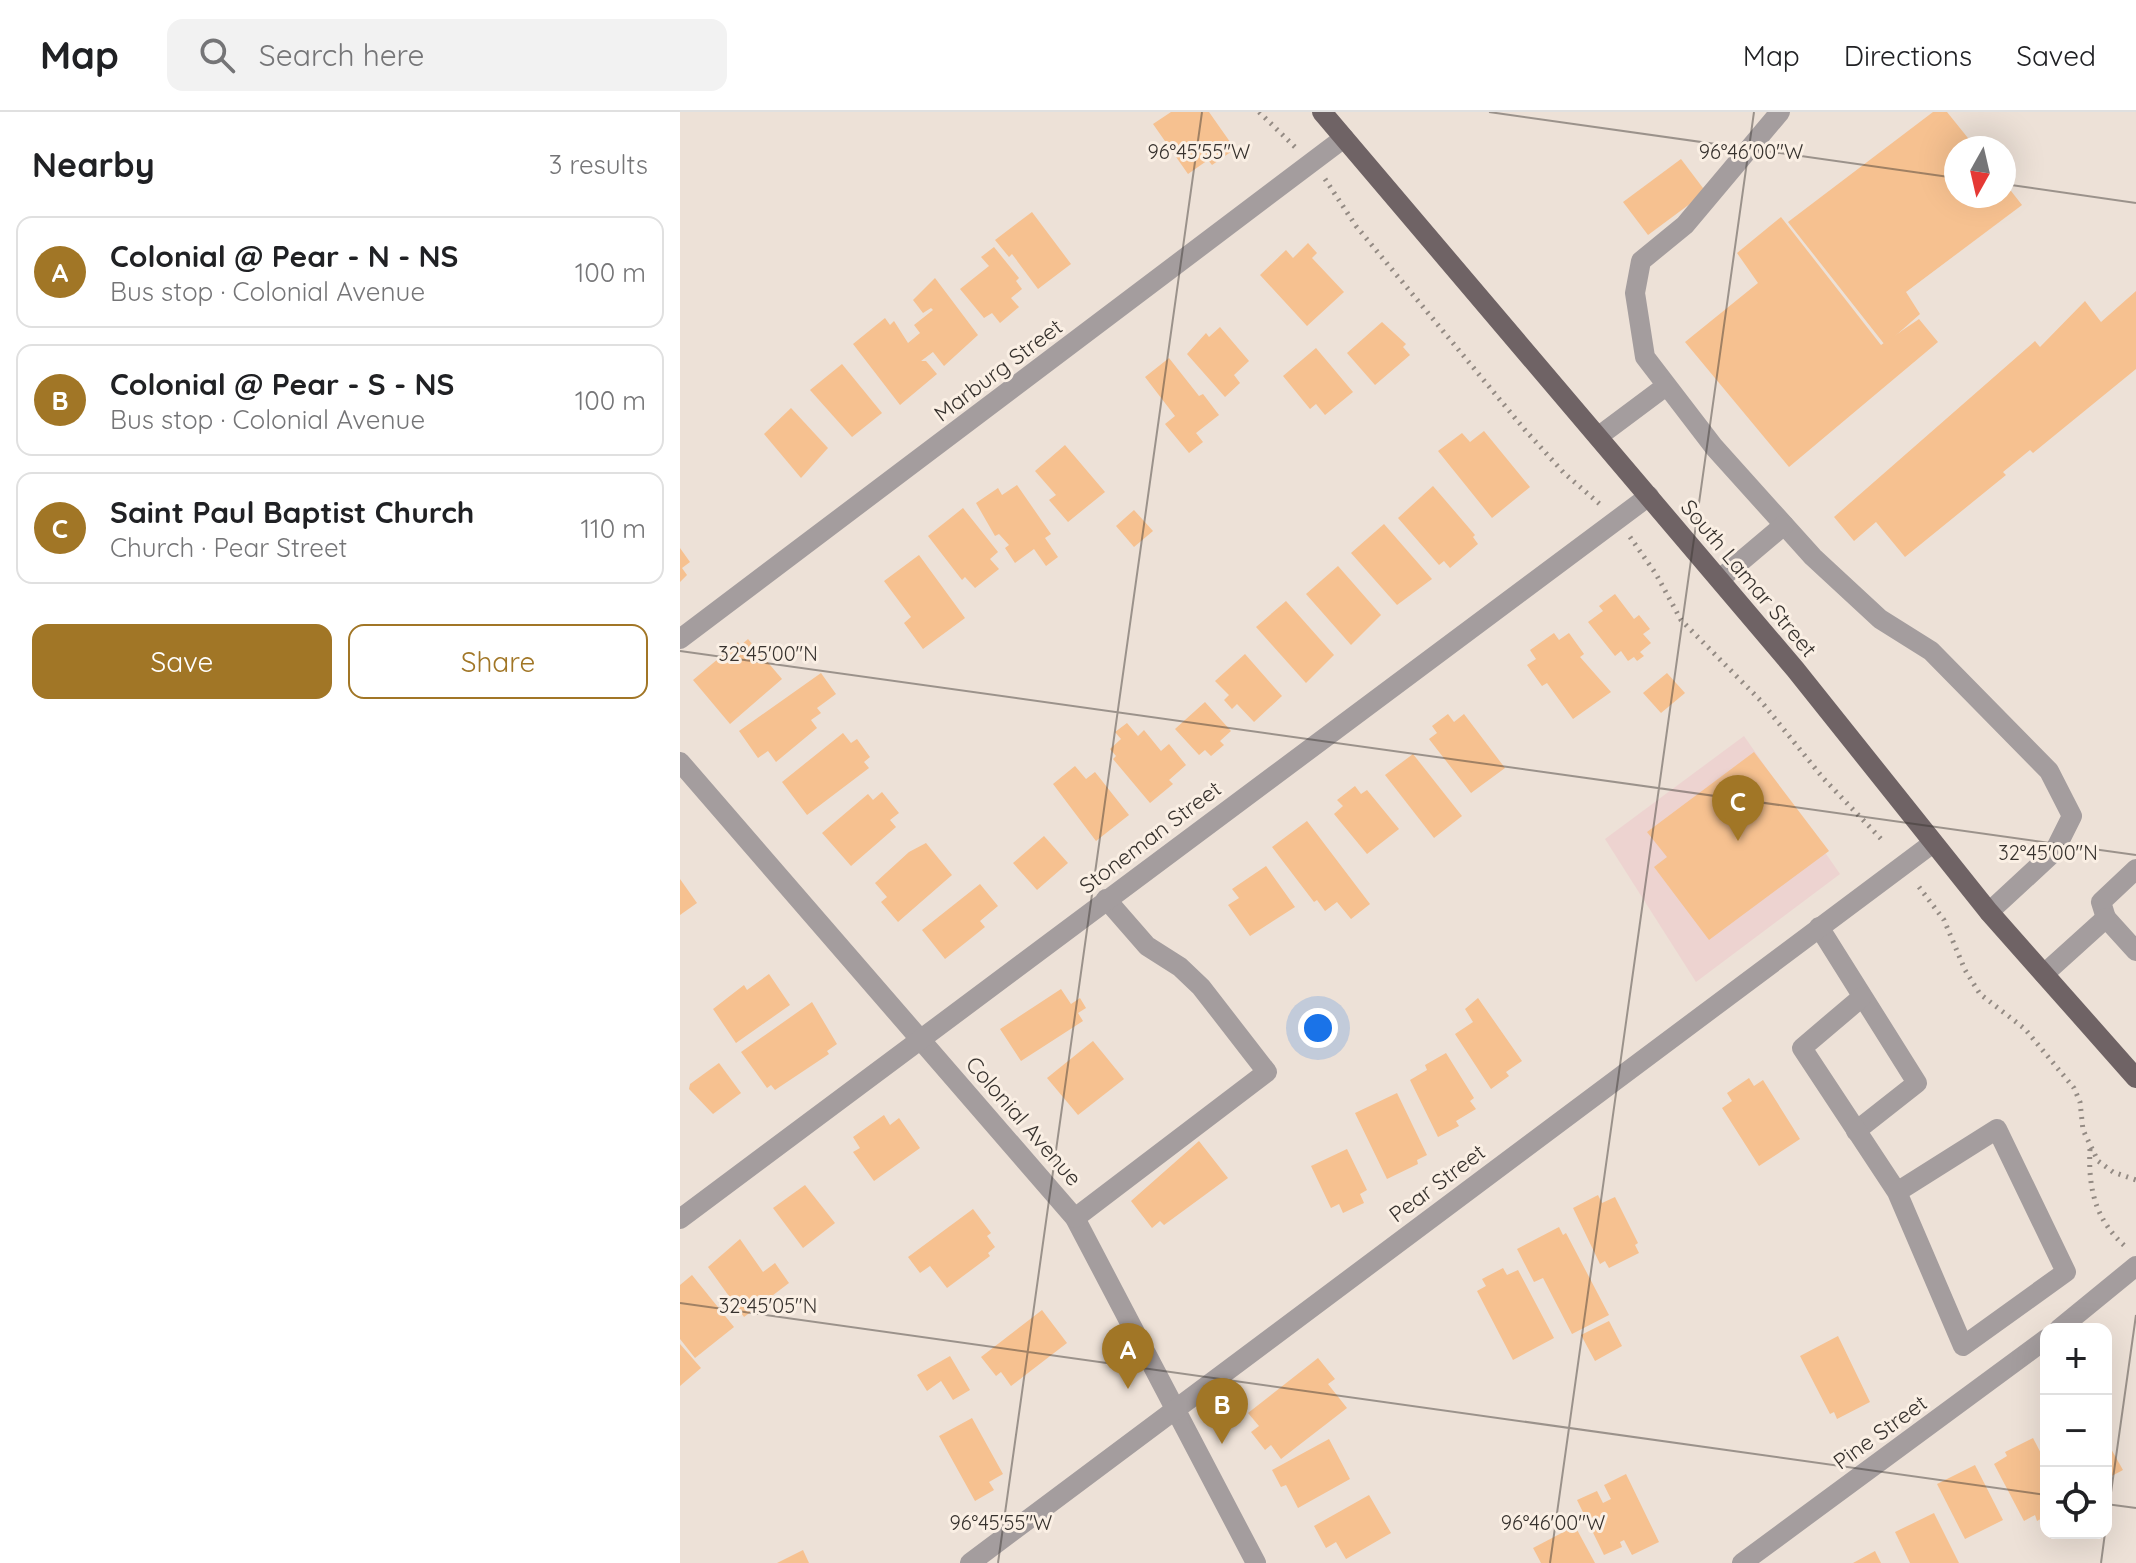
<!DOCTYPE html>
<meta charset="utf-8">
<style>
:root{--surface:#fff;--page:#f2f2f2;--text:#202124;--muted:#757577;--line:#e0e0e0;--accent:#a17626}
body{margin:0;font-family:Quicksand,sans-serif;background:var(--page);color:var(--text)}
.controls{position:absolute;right:24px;bottom:24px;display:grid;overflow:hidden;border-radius:16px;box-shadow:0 8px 32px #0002}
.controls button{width:72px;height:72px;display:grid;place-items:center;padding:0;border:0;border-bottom:2px solid var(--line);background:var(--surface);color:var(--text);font:40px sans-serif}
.compass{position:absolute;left:1264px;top:24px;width:72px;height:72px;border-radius:50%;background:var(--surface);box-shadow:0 8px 32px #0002;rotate:188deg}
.you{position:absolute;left:638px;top:916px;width:28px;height:28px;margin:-20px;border:6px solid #fff;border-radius:50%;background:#1a73e8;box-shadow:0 0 0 12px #1a73e833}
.badge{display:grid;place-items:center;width:52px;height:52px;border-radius:50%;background:var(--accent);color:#fff;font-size:26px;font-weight:700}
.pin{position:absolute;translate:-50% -66px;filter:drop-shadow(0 2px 4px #0008)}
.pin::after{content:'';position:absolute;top:42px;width:28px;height:24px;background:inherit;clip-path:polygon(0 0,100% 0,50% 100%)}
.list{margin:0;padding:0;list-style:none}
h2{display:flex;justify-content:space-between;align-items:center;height:104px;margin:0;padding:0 32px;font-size:34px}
h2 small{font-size:26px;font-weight:400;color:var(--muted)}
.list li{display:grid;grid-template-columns:52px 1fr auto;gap:24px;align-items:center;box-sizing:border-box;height:112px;margin:0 16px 16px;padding:0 16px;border:2px solid var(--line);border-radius:16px}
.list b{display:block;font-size:30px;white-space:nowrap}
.list p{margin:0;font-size:26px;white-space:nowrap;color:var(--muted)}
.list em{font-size:26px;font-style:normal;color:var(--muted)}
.actions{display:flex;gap:16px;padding:24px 32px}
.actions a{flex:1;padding:18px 0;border:2px solid var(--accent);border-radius:16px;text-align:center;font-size:28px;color:var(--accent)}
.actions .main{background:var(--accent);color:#fff}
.icon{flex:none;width:44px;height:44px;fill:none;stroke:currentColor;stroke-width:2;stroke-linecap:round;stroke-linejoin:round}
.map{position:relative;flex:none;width:1456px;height:1451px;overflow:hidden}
header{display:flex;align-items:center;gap:48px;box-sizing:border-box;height:112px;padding:0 40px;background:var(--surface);border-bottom:2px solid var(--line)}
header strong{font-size:38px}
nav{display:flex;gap:44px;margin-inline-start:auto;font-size:28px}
.search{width:560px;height:72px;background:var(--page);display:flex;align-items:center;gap:20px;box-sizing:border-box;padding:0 28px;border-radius:16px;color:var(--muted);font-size:30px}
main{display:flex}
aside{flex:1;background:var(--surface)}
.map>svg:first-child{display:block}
</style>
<header>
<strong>Map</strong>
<div class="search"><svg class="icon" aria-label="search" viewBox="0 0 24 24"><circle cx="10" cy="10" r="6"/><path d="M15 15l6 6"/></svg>Search here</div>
<nav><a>Map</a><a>Directions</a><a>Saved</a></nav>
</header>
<main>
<aside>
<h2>Nearby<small>3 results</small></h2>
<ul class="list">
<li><span class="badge">A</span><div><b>Colonial @ Pear - N - NS</b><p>Bus stop · Colonial Avenue</p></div><em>100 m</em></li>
<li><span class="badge">B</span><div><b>Colonial @ Pear - S - NS</b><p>Bus stop · Colonial Avenue</p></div><em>100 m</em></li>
<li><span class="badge">C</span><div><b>Saint Paul Baptist Church</b><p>Church · Pear Street</p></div><em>110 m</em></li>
</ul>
<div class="actions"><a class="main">Save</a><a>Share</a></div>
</aside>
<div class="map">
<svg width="1456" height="1451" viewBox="0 0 1456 1451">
<rect width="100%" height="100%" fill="#ede1d7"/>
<path fill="#edd3d0" d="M 1064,624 L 1160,762 L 1016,870 L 925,727 Z"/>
<g fill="#f6c190">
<path d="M 491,0 L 529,0 L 555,37 L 532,53 L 528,48 L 508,62 L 473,12 Z"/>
<path d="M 1253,0 L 1267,0 L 1296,36 L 1276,36 L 1276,84 L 1324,84 L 1324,70 L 1342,93 L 1226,180 L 1240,202 L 1205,233 L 1108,110 Z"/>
<path d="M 1001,47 L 1026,80 L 968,123 L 943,90 Z"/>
<path d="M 352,100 L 391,152 L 358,177 L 332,142 L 329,145 L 315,128 Z"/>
<path d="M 1101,105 L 1201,233 L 1239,207 L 1258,230 L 1109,355 L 1005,230 L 1078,171 L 1057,141 Z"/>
<path d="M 628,131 L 637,141 L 632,146 L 664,180 L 627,214 L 580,163 L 606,138 L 613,146 Z"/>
<path d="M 314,135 L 339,166 L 336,169 L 342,177 L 331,186 L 339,195 L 320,211 L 312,201 L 304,206 L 280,177 L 309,154 L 301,145 Z"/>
<path d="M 255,166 L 298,223 L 264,254 L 253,240 L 241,249 L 246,249 L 257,262 L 220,293 L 173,232 L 205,206 L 210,213 L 214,209 L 228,231 L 240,221 L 234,213 L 253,198 L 251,196 L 243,201 L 233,188 Z"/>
<path d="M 1456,179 L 1456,257 L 1353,341 L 1350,338 L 1323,360 L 1326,363 L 1225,445 L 1196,410 L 1174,429 L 1154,405 L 1355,229 L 1360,235 L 1405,189 L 1421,210 Z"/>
<path d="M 702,210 L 726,232 L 723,235 L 730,243 L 695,273 L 667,241 Z"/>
<path d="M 540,215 L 569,249 L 554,263 L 560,271 L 545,285 L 507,242 L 526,221 L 529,225 Z"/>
<path d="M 636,236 L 673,280 L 645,303 L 636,292 L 630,297 L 603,264 Z"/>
<path d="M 489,246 L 519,284 L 523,282 L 539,303 L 516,321 L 523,330 L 509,341 L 485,312 L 495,304 L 465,265 Z"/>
<path d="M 162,252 L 202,301 L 172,325 L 130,278 Z"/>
<path d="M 111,296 L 148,336 L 121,366 L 84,322 Z"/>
<path d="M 804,319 L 850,375 L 812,406 L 758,339 L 782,321 L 790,330 Z"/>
<path d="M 385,333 L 425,380 L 388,410 L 369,388 L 376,383 L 355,359 Z"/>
<path d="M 337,373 L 371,422 L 365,426 L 378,445 L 366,454 L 354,437 L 335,451 L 325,436 L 329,433 L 319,422 L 315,424 L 296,391 L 318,376 L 322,383 Z"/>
<path d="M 753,374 L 795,423 L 793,425 L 798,432 L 770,456 L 764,449 L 759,453 L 718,406 Z"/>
<path d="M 283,396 L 318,440 L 310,447 L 319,457 L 295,476 L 285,465 L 282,468 L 248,424 Z"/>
<path d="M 454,398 L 473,419 L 454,435 L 436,414 Z"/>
<path d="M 704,412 L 752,467 L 717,493 L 671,441 Z"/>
<path d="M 0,436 L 10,450 L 2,456 L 7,463 L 0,470 Z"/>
<path d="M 239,443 L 285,506 L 243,537 L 224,511 L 231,505 L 204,469 Z"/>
<path d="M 658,454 L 701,503 L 671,533 L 626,482 Z"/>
<path d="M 935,482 L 954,507 L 959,503 L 970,517 L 963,522 L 971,531 L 960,540 L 964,544 L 957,549 L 954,545 L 948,549 L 941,539 L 935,544 L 908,510 L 923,499 L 919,494 Z"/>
<path d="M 606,489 L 654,543 L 626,571 L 576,515 Z"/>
<path d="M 874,521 L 879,528 L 889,521 L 904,542 L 900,545 L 931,580 L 893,607 L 867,571 L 862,574 L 847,553 L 856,547 L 850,538 Z"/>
<path d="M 68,527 L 102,567 L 50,612 L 13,568 L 58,530 L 60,534 Z"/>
<path d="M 565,542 L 602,584 L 574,610 L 557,592 L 552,597 L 544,588 L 549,583 L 535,569 Z"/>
<path d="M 141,561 L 156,582 L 137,596 L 141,601 L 131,608 L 137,616 L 96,650 L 88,639 L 78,646 L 59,619 Z"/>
<path d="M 987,561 L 1005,581 L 981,601 L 963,581 Z"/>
<path d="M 525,590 L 551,619 L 540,629 L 544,633 L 531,644 L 525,638 L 519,643 L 495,617 Z"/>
<path d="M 768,602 L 774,610 L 784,602 L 825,656 L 791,681 L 749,627 L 757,621 L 752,614 Z"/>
<path d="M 447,611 L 458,624 L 464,618 L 481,639 L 489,632 L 506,653 L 489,668 L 493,672 L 470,691 L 433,647 L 436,644 L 430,637 L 441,627 L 435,620 Z"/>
<path d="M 163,621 L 171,631 L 177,627 L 190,645 L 184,650 L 189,656 L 127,703 L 102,670 Z"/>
<path d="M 1074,640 L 1149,739 L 1029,828 L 974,755 L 987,745 L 967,720 Z"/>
<path d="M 733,642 L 782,704 L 754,726 L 705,663 Z"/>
<path d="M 395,654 L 406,667 L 415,660 L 449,703 L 416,729 L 373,672 Z"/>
<path d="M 675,674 L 681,682 L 687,678 L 719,717 L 687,742 L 654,702 L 663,694 L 657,688 Z"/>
<path d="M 202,680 L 219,701 L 210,708 L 216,715 L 171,754 L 142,721 L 188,682 L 193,688 Z"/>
<path d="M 627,709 L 690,792 L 671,807 L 657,790 L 645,799 L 637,788 L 634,790 L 592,735 Z"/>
<path d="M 364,724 L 388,751 L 357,778 L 333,751 Z"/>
<path d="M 246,731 L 272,763 L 218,810 L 201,790 L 207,785 L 195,771 L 229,740 Z"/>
<path d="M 586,754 L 615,795 L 570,824 L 548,793 L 559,786 L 552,777 Z"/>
<path d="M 0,767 L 17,791 L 0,803 Z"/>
<path d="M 300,772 L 318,794 L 300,809 L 305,815 L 265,847 L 242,818 Z"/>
<path d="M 89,862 L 110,893 L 56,931 L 33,897 L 64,873 L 67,878 Z"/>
<path d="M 381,877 L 391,892 L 400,886 L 406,896 L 398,901 L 403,909 L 341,949 L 320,917 Z"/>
<path d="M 798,886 L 842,949 L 826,960 L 829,964 L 811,977 L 775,922 L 793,910 L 785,897 Z"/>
<path d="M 132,890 L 157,932 L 147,939 L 149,942 L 95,978 L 91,973 L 87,976 L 61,940 Z"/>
<path d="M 413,929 L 444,967 L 398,1003 L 367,966 Z"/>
<path d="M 766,941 L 794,986 L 790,989 L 796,997 L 776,1009 L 779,1014 L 758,1025 L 730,968 L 747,958 L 745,953 Z"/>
<path d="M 39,951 L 61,981 L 33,1002 L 9,977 L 10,972 Z"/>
<path d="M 1069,966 L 1074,974 L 1083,968 L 1120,1027 L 1079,1054 L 1042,996 L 1052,989 L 1047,981 Z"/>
<path d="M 717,981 L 747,1043 L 737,1048 L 738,1052 L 707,1067 L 675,1001 Z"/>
<path d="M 204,1003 L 210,1013 L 219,1006 L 240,1036 L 194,1069 L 173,1040 L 180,1036 L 173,1025 Z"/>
<path d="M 519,1029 L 548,1066 L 484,1113 L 480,1109 L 472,1116 L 451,1089 Z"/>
<path d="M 667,1037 L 687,1078 L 680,1082 L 684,1091 L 663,1101 L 659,1092 L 651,1096 L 631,1054 Z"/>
<path d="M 125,1073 L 155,1111 L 123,1136 L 93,1096 Z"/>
<path d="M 918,1083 L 922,1091 L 935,1085 L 958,1131 L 955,1133 L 959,1141 L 929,1156 L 925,1149 L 920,1152 L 893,1096 Z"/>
<path d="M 293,1097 L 311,1121 L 307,1124 L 315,1135 L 308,1141 L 310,1144 L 267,1176 L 250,1154 L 240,1161 L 228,1145 Z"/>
<path d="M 879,1115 L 883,1123 L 886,1121 L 929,1203 L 892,1222 L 863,1166 L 854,1170 L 837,1137 Z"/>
<path d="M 60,1127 L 83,1160 L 95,1151 L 109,1171 L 64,1205 L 28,1155 Z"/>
<path d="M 823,1156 L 827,1163 L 838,1158 L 874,1226 L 833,1248 L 797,1179 L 806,1174 L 802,1167 Z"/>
<path d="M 12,1163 L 54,1215 L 15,1246 L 0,1227 L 0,1173 Z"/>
<path d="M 362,1198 L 387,1231 L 331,1274 L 321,1260 L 316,1264 L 301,1245 Z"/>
<path d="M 929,1209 L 942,1234 L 915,1249 L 901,1223 Z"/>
<path d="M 1158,1224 L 1190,1290 L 1157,1307 L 1154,1300 L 1150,1302 L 1120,1244 Z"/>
<path d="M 0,1232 L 21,1256 L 0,1274 Z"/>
<path d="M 270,1244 L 290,1278 L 273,1288 L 261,1269 L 247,1279 L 237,1263 Z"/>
<path d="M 638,1246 L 655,1267 L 648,1272 L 667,1296 L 601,1347 L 591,1333 L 585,1338 L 571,1320 L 579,1314 L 568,1301 Z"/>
<path d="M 292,1306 L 323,1362 L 309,1370 L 314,1378 L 295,1389 L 259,1324 Z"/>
<path d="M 1353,1326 L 1366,1351 L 1366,1404 L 1357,1409 L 1355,1403 L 1344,1409 L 1314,1352 L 1327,1344 L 1325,1340 Z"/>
<path d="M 649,1327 L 670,1367 L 618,1396 L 606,1373 L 601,1375 L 592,1358 Z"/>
<path d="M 1426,1328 L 1443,1358 L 1426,1367 Z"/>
<path d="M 1295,1353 L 1323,1408 L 1285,1427 L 1257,1372 Z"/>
<path d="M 946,1362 L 979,1430 L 952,1443 L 944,1428 L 940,1430 L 942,1435 L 924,1443 L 897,1388 L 917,1379 L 923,1391 L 931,1387 L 924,1373 Z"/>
<path d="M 689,1383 L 711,1421 L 666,1447 L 656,1430 L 646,1436 L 634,1414 Z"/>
<path d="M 1254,1401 L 1279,1451 L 1230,1451 L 1215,1420 Z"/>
<path d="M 895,1414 L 915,1451 L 861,1451 L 853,1436 Z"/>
<path d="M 123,1438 L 129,1451 L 97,1451 Z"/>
<path d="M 1195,1439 L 1201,1451 L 1173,1451 Z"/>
</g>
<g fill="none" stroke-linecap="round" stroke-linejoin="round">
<g stroke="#948b84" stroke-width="5" stroke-dasharray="2 6" stroke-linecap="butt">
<path d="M 579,0 L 616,36"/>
<path d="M 645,67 L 676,114 L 845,318 L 884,361 L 922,394"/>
<path d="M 950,425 L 976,462 L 1001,508 L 1080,588 L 1143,666 L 1204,730"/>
<path d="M 1239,775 L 1264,808 L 1285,858 L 1300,882 L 1345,917 L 1394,976 L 1400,990 L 1403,1018 L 1418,1049 L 1433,1060 L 1456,1068"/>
<path d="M 1410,1037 C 1408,1076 1415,1108 1446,1135"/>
</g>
<g stroke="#a49d9e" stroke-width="20">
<path d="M 1100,0 L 1005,113 L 961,149 L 955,181 L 965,245 L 1034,335 L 1133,445 L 1200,507 L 1251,539 L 1369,659 L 1392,704 L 1374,740 L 1309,800"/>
<path d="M 919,324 L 986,274"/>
<path d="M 1040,467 L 1104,413"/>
<path d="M 0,527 L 664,26"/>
<path d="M 0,650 L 395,1106 L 576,1451"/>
<path d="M 1426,806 L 1421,790 L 1456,757"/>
<path d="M 1139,815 L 1237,971 L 1176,1019"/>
<path d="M 1364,862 L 1426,806 L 1456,839"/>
<path d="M 1182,885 L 1122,936 L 1217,1080 L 1283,1234 L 1386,1160 L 1317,1017 L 1217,1080"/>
<path d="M 395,1106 L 587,960 L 521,875 L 500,855 L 467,834 L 426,787"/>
<path d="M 0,1107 L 969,384"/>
<path d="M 1379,1217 L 1456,1154"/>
<path d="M 290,1451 L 1253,731"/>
<path d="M 1062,1451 L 1366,1227"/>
</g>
<path stroke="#6f6365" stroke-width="20" d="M 642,0 L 1115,557 L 1309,800 L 1456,966"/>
</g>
<path fill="none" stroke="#37322e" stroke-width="2" stroke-opacity="0.45" d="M 809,0 L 1276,66M 1324,72 L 1456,91M 0,539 L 1456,743M 0,1191 L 1366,1383M 1426,1392 L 1456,1396M 1426,1416 L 1456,1203M 318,1451 L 522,0M 870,1451 L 1074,0M 1421,1451 L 1425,1421"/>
<g text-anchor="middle" stroke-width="6" stroke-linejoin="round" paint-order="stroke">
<g font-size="22" fill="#37322e" stroke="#faefe4">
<text transform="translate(318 258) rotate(-37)" y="8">Marburg Street</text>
<text transform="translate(1069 466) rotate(50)" y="8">South Lamar Street</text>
<text transform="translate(470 725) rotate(-37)" y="8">Stoneman Street</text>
<text transform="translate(344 1009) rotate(49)" y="8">Colonial Avenue</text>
<text transform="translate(757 1071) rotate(-37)" y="8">Pear Street</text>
<text transform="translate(1200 1320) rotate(-36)" y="8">Pine Street</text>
</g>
</g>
<g font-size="20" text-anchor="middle" fill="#37322e" stroke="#faefe4" stroke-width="6" stroke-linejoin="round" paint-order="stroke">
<text x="519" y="47">96°45'55"W</text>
<text x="1071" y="47">96°46'00"W</text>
<text x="88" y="549">32°45'00"N</text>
<text x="1368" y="748">32°45'00"N</text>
<text x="88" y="1201">32°45'05"N</text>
<text x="321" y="1418">96°45'55"W</text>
<text x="873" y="1418">96°46'00"W</text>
</g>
</svg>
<div class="controls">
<button>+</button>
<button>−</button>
<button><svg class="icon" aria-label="locate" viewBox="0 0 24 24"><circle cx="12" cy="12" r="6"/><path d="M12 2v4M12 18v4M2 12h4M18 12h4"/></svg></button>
</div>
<svg class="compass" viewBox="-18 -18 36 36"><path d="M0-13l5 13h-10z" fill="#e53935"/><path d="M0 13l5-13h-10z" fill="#757577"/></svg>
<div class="you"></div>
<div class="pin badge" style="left:448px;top:1277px">A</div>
<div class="pin badge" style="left:542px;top:1332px">B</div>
<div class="pin badge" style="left:1058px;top:729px">C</div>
</div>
</main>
